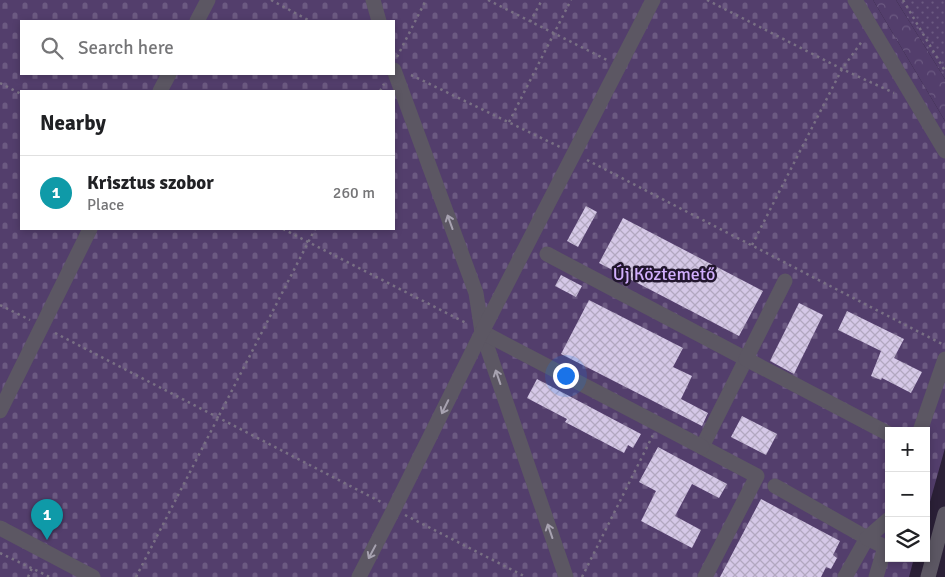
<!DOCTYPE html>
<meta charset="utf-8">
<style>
:root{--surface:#fff;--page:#f2f2f2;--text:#202124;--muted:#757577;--line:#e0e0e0;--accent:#71642b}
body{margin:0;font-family:Signika,sans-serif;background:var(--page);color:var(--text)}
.controls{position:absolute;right:15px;bottom:15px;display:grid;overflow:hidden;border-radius:0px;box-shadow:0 2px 8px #0003}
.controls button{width:45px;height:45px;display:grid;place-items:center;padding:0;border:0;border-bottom:1px solid var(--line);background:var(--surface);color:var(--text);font:25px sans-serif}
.you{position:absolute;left:565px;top:375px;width:18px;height:18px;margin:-12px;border:4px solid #fff;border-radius:50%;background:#1a73e8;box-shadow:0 0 0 8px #1a73e833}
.badge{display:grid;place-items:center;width:32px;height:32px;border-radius:50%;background:var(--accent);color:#fff;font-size:16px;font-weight:700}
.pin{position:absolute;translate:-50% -41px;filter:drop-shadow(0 1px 2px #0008)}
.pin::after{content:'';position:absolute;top:26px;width:18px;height:15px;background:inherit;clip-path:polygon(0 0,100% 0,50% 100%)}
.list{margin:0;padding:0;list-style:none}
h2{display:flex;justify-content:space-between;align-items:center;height:65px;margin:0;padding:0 20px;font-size:21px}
h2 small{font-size:16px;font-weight:400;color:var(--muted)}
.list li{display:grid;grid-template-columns:32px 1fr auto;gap:15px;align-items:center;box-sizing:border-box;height:75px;padding:0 20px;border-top:1px solid var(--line)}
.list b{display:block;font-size:19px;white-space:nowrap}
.list p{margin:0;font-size:16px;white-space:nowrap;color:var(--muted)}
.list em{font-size:16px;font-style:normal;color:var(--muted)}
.icon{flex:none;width:28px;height:28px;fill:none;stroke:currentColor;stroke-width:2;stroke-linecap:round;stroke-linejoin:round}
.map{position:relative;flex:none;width:945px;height:577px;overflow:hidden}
.search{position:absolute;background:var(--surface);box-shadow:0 2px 8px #0003;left:20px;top:20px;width:375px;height:55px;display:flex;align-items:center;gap:12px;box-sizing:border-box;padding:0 18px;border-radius:0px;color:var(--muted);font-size:19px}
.panel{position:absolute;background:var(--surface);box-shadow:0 2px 8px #0003;left:20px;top:90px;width:375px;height:140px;border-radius:0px}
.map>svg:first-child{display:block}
</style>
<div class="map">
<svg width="945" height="577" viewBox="0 0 945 577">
<defs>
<pattern id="grass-dots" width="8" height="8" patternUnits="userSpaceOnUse" patternTransform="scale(1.25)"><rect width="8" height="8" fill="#533e6c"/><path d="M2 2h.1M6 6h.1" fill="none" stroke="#6c5a82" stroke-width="1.8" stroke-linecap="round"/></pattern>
<pattern id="forest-crowns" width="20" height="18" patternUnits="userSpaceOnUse" patternTransform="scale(1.25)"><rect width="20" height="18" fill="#533e6c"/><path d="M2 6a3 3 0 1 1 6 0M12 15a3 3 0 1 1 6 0" fill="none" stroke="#6c5a82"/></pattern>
<pattern id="cemetery-stones" width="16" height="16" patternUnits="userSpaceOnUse" patternTransform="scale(1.25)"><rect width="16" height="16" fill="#533e6c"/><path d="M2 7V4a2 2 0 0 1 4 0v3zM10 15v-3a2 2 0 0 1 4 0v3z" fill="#6c5a82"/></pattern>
<pattern id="building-cross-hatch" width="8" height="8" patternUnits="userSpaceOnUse" patternTransform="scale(1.25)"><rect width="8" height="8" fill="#d5c8e7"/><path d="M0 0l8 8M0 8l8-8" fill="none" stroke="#b2a8c0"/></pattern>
</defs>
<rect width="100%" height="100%" fill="#2b2037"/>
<path fill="url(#grass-dots)" d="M 896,0 L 945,0 L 945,79 Z"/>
<path fill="url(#forest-crowns)" d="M 873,0 L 896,0 L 945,79 L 945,121 Z"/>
<path fill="url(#cemetery-stones)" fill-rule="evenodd" d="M 0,0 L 873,0 L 945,121 L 945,448 L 926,516 L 926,431 L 889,431 L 889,558 L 914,558 L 909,577 L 0,577 ZM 21,21 L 394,21 L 394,74 L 21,74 ZM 21,91 L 394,91 L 394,229 L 21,229 Z"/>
<g fill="url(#building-cross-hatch)">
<path d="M 586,206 L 597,212 L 578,247 L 567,241 Z"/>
<path d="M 623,218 L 763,291 L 739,336 L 599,263 Z"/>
<path d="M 561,275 L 582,286 L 576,297 L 555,286 Z"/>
<path d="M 589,300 L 683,348 L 673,367 L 692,376 L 681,399 L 708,413 L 702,426 L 561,354 Z"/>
<path d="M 799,303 L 823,315 L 794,374 L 770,361 Z"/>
<path d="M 847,311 L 904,339 L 894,358 L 922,372 L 911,393 L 882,378 L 881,380 L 871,376 L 881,351 L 838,330 Z"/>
<path d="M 537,379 L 641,434 L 633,448 L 628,445 L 624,453 L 565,422 L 567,419 L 527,398 Z"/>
<path d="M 742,416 L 777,434 L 766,455 L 731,437 Z"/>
<path d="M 658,447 L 727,484 L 719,498 L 692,484 L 675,516 L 701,530 L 692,548 L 641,521 L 656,491 L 639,482 Z"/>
<path d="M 761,499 L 840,541 L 833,555 L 837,558 L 831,569 L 826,567 L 821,577 L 720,577 Z"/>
</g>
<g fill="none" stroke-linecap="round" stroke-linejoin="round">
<g stroke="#797084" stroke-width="2.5" stroke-dasharray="2.5 4" stroke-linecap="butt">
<path d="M 271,0 L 310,21"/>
<path d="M 488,0 L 607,60"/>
<path d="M 707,0 L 842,69 L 894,93"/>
<path d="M 903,0 L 945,71"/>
<path d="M 530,22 L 542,0"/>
<path d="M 397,57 L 426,0"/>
<path d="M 411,75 L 562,148"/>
<path d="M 0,83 L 21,94"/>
<path d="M 380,91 L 384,84"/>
<path d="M 509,122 L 571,0"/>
<path d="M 587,160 L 944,345"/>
<path d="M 283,229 L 468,324"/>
<path d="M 752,245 L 842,69 L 863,40"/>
<path d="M 0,305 L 30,320"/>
<path d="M 55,333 L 383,503"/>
<path d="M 405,515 L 526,577"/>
<path d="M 0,553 L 50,577"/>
<path d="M 28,577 L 32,568"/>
<path d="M 136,577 L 315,229"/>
<path d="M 582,577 L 653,435"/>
</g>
<g stroke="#5c5763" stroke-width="15">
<path d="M 373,0 L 379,21"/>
<path d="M 855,0 L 945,151"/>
<path d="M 197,21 L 208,0"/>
<path d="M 394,70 L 476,293 L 482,332 L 566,577"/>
<path d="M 160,91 L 169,74"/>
<path d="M 547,254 L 746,359 L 702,447 L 757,476 L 705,577"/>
<path d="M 785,281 L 746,359 L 889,434"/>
<path d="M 482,332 L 702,447"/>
<path d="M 0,411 L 90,229"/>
<path d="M 920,431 L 945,359"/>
<path d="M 775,486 L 867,538 L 845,577"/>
<path d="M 0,528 L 93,577"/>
<path d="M 359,577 L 394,509 L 482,332 L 653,0"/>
<path d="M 876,577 L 885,547 L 867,538 L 889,519"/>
<path d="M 928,577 L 945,514"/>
</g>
</g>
<defs><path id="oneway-shaft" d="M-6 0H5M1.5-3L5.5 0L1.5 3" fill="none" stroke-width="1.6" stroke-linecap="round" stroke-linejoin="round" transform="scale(1.25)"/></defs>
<g stroke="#a7a2b0">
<use href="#oneway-shaft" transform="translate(450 222) rotate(-110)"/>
<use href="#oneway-shaft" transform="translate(498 377) rotate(-109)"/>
<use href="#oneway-shaft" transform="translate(445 407) rotate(116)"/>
<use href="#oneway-shaft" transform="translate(550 531) rotate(-109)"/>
<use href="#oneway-shaft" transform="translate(372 552) rotate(118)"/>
</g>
<g text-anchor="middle" stroke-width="5" stroke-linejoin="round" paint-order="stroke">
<g font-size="18" fill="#d1affc" stroke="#21162d">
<text x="664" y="280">Új Köztemető</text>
</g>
</g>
</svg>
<div class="controls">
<button>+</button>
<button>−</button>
<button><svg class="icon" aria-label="layers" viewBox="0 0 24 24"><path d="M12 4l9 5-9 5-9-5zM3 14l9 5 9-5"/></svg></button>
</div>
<div class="you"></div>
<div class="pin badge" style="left:47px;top:540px;background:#0f9aa8">1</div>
<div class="search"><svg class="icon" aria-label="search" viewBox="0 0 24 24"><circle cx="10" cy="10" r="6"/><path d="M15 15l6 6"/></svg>Search here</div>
<section class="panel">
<h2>Nearby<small></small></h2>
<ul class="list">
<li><span class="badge" style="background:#0f9aa8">1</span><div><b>Krisztus szobor</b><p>Place</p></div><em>260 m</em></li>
</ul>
</section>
</div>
